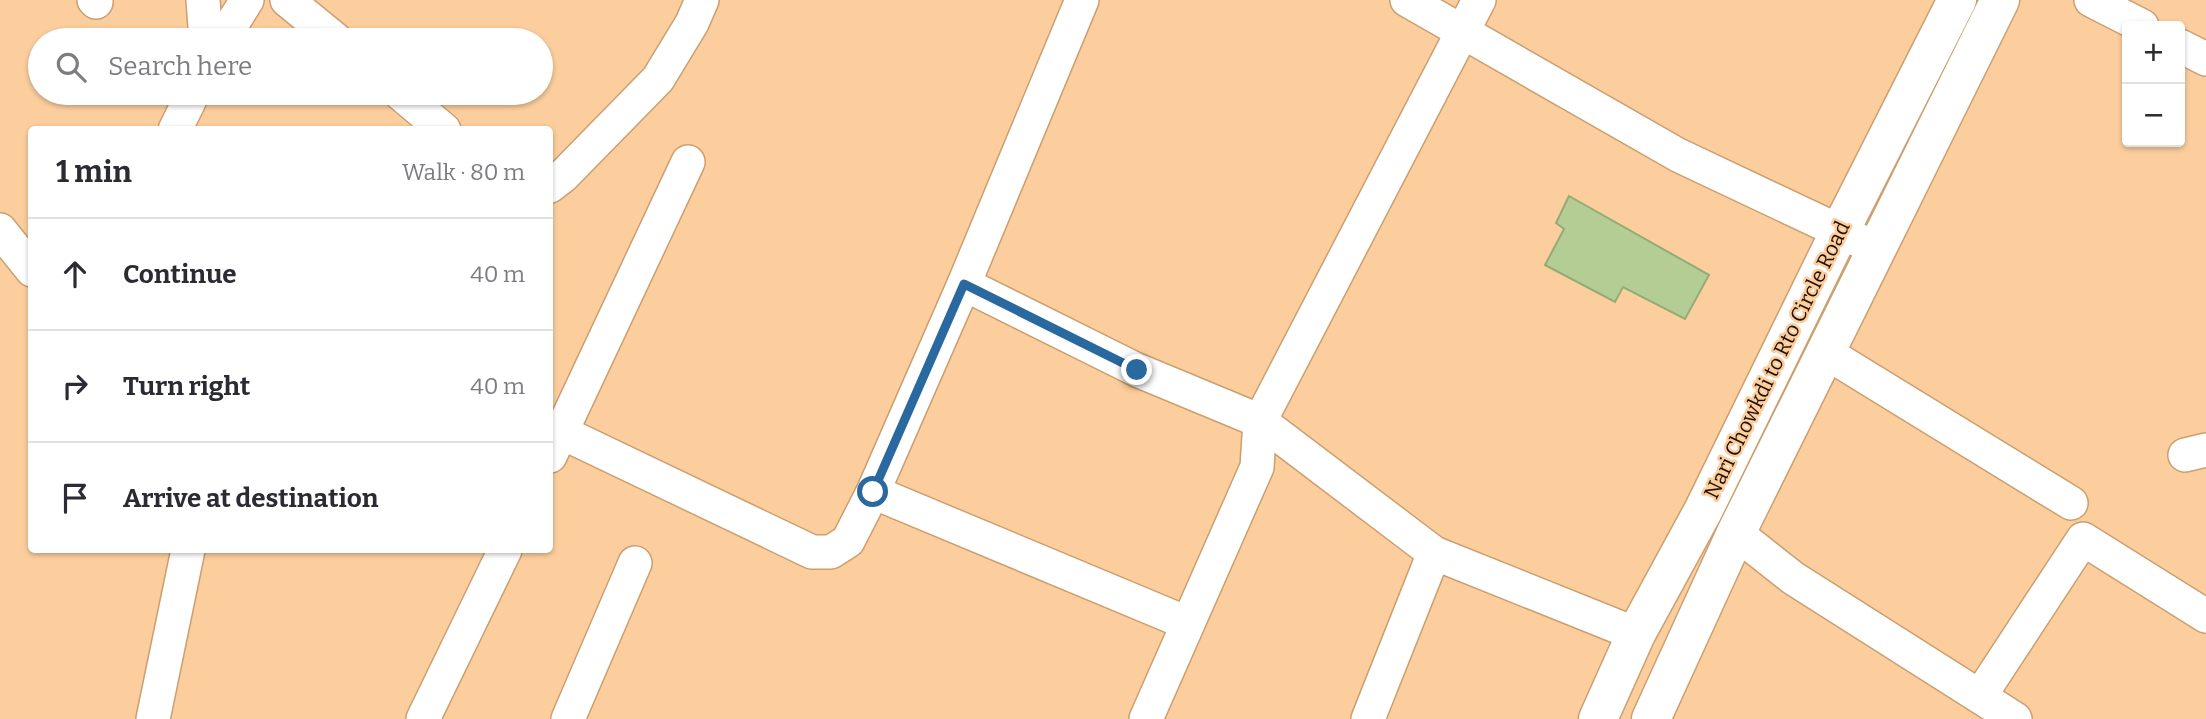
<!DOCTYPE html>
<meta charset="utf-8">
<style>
:root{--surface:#fff;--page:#f2f2f3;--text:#2b2b33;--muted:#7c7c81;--line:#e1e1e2}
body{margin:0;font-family:Bitter,serif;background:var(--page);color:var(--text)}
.controls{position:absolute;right:21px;top:21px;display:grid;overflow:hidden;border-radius:7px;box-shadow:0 2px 5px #0004}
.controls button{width:63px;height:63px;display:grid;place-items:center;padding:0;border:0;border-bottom:2px solid var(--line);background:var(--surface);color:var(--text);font:35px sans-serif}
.stop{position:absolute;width:21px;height:21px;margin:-16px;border:5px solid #29699f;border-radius:50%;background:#fff}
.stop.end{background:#29699f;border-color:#fff;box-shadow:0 2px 7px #0008}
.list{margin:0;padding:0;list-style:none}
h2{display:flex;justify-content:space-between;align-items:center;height:91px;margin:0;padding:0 28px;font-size:30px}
h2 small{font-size:23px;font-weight:400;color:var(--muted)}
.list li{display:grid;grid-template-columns:46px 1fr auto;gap:21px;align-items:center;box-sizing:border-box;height:112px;padding:0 28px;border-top:2px solid var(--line)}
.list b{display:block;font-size:26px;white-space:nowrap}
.list em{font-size:23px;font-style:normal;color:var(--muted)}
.icon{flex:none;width:38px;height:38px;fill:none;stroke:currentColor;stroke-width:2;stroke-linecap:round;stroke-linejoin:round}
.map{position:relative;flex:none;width:2206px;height:719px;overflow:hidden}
.search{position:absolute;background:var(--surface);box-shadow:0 2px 5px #0004;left:28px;top:28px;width:525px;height:77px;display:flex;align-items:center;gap:18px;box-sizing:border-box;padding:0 24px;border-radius:38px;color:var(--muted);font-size:26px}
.panel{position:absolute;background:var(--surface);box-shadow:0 2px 5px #0004;left:28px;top:126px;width:525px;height:427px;border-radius:7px}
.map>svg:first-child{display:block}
</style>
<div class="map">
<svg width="2206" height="719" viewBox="0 0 2206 719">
<rect width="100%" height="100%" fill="#fcce9d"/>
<path fill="#b3cd94" stroke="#93ac74" stroke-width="2" d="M 1569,196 L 1709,275 L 1685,319 L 1623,287 L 1615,302 L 1545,265 L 1564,229 L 1556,223 Z"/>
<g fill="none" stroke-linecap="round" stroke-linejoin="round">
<defs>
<g id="street">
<path d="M 94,0 L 96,2"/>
<path d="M 203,0 L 206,40"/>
<path d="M 287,0 L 336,40"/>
<path d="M 1407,0 L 1678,155 L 1877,249"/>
<path d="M 2091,0 L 2142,26"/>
<path d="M 222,40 L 247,0"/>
<path d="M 2180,46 L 2206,59"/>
<path d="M 400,93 L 444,130"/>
<path d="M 175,130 L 193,93"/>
<path d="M 550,186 L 563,176 L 658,79 L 692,23 L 702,0"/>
<path d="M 0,230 L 32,270"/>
<path d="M 964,284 L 1137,370 L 1260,421 L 1479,0"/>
<path d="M 1825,352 L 2071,503"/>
<path d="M 561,432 L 812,552 L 831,552 L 848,541 L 873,492 L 964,284 L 1082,0"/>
<path d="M 2185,455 L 2206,450"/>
<path d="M 550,456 L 688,162"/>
<path d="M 873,492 L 1187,623"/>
<path d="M 1736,533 L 1793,578 L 2015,719"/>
<path d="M 1980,696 L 2083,539 L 2206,616"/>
<path d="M 153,719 L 188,550"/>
<path d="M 423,719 L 505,550"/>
<path d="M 568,719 L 635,563"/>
<path d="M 1146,719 L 1257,467 L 1260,421 L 1434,553 L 1636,634"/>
<path d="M 1368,719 L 1434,553"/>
</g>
<g id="highway">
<path d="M 1598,719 L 1636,634 L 1703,511 L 1840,231 L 1957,0"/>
<path d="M 1651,719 L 1736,533 L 2000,0"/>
</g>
</defs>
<use href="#street" stroke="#cb9f70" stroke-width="36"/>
<use href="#highway" stroke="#cb9f70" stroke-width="41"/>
<use href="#street" stroke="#fff" stroke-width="33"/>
<use href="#highway" stroke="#fff" stroke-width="38"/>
</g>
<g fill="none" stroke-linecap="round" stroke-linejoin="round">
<path stroke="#29699f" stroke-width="9" d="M 873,492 L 964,284 L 1137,370"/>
</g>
<g text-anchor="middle" stroke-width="5" stroke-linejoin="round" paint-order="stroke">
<g font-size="21" fill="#1e0e00" stroke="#fcce9d">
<text transform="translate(1777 360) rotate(-64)" y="7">Nari Chowkdi to Rto Circle Road</text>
</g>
</g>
</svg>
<div class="controls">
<button>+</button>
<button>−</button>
</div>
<div class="stop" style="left:873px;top:492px"></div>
<div class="stop end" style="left:1137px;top:370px"></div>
<div class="search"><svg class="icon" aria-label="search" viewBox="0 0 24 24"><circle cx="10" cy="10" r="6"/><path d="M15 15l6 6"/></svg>Search here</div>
<section class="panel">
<h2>1 min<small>Walk · 80 m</small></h2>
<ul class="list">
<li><svg class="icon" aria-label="ahead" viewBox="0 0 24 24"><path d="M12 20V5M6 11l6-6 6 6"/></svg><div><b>Continue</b></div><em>40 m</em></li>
<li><svg class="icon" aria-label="right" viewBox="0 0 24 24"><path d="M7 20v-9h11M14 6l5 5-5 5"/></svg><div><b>Turn right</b></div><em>40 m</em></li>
<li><svg class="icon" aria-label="arrive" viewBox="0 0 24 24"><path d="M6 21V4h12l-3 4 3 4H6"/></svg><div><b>Arrive at destination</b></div></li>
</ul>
</section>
</div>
